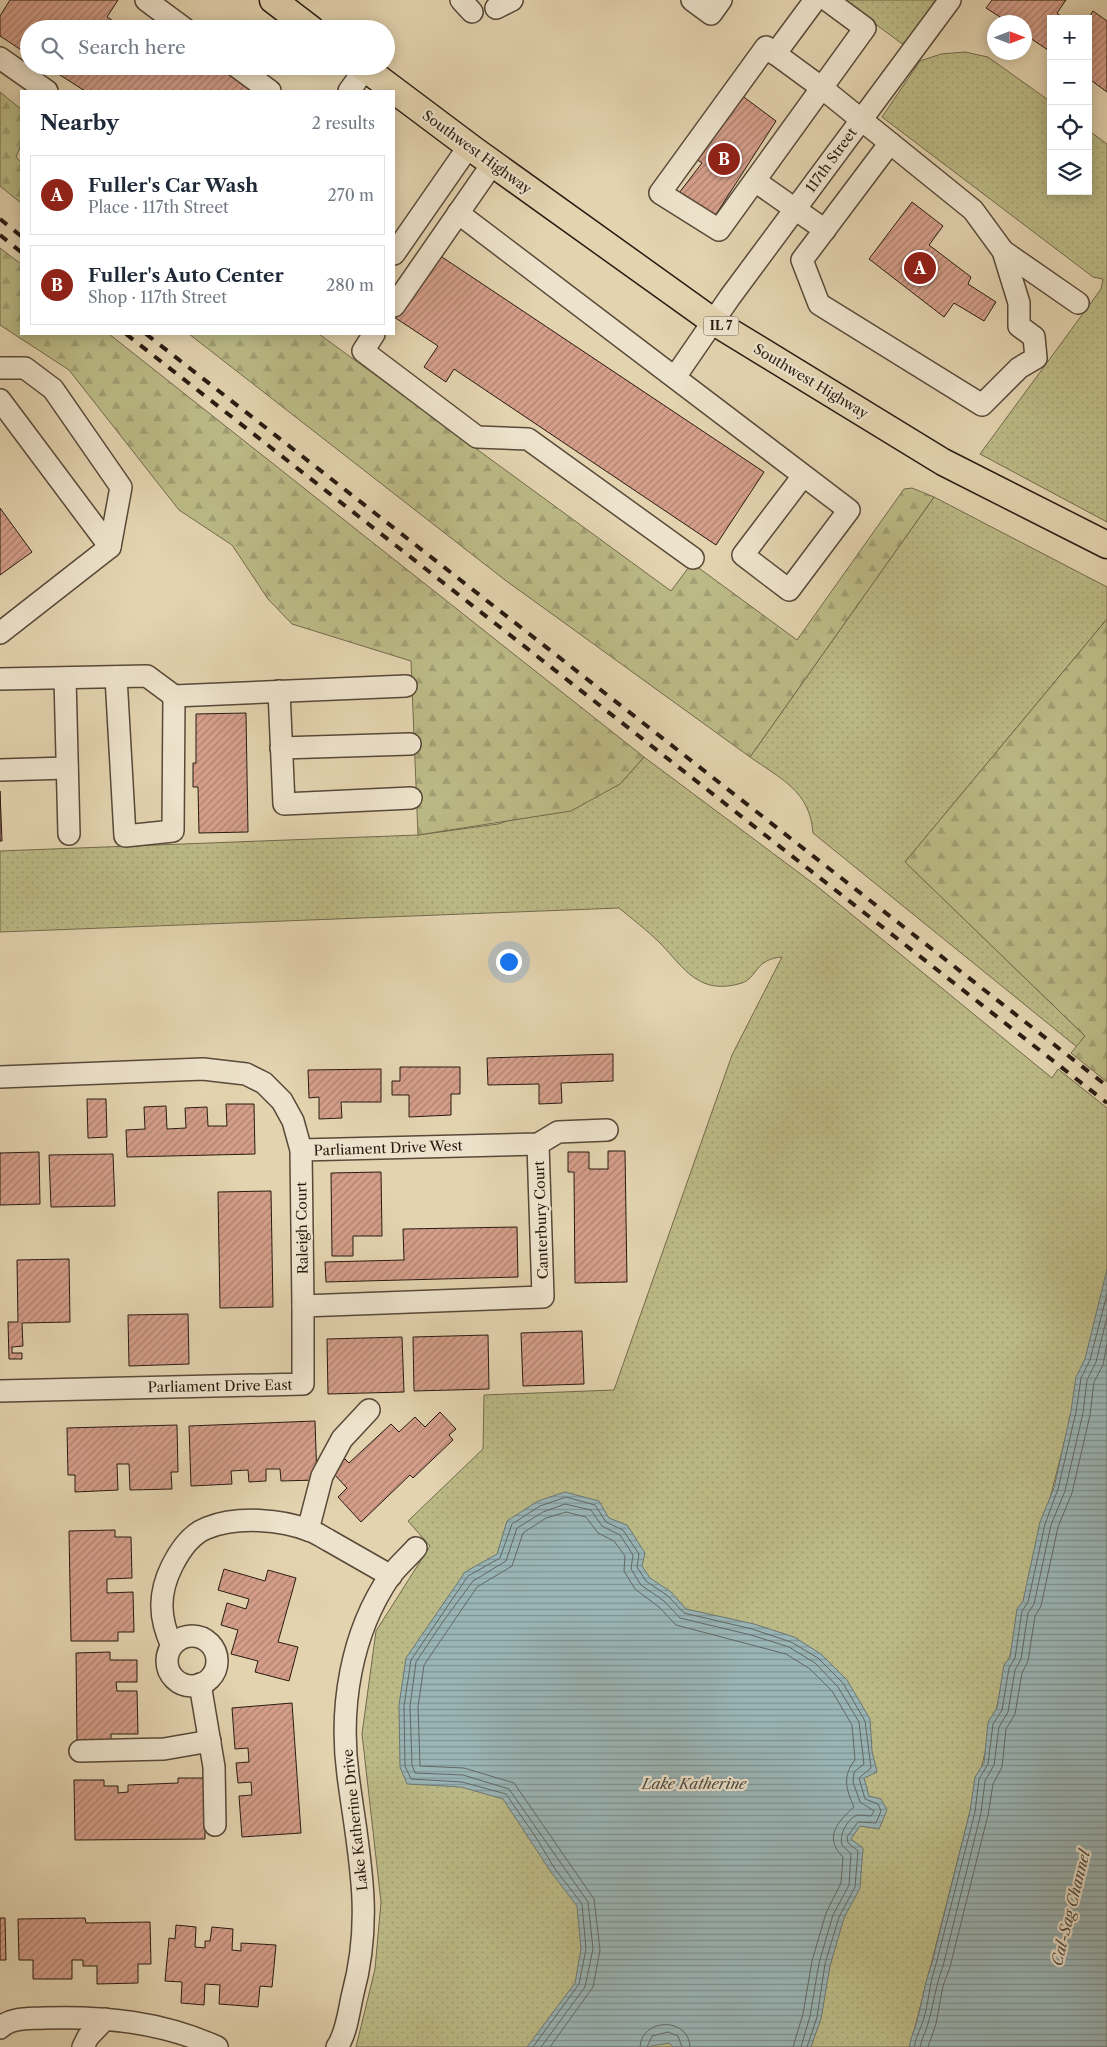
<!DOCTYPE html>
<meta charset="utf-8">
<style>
:root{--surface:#fff;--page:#f6f6f7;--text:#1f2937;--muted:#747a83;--line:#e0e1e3;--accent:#8f2418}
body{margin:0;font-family:"Libre Caslon Text",serif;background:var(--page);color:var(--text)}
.controls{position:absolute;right:15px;top:15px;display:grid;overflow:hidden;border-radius:0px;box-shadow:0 2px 12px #0003}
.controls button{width:45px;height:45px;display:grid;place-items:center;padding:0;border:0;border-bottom:1px solid var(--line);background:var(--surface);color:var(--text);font:25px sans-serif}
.compass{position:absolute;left:987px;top:15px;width:45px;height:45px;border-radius:50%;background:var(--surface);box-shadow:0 2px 12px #0003;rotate:90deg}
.you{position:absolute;left:508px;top:961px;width:18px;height:18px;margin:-12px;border:4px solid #fff;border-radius:50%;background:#1a73e8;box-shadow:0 0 0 8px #1a73e833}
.badge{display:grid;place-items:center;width:32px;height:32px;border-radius:50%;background:var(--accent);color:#fff;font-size:16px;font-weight:700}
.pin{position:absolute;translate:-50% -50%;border:2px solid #fff;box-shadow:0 1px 5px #0006}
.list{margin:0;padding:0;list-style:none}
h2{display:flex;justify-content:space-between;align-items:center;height:65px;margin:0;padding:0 20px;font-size:21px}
h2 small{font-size:16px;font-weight:400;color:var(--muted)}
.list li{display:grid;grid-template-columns:32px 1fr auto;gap:15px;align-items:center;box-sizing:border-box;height:80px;margin:0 10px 10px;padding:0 10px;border:1px solid var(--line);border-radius:0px}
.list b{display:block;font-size:19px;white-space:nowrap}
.list p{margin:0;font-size:16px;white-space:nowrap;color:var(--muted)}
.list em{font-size:16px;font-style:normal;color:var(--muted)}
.icon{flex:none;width:28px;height:28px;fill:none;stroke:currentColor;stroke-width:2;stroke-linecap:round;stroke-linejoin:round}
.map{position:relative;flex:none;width:1107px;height:2047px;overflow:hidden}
.search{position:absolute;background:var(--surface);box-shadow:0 2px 12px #0003;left:20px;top:20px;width:375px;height:55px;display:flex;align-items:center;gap:12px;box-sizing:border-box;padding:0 18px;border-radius:28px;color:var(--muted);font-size:19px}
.panel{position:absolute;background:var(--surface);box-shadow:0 2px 12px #0003;left:20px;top:90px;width:375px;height:245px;border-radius:0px}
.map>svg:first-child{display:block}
</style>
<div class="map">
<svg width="1107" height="2047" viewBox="0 0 1107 2047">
<defs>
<pattern id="green-dots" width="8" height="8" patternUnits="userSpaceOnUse" patternTransform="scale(1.25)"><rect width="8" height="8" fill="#bbba86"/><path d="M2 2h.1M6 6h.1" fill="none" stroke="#a19f73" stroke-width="1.8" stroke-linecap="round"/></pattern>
<pattern id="forest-firs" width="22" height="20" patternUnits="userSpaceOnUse" patternTransform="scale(1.25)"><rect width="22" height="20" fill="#bbba86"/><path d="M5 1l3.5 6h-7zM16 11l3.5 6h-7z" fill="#a19f73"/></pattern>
<pattern id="water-rules" width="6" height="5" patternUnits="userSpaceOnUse" patternTransform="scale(1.25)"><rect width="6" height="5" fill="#9ab5b6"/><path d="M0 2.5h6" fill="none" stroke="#7e9293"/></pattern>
<pattern id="building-hatch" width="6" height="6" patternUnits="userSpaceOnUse" patternTransform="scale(1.25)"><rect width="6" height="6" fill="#d49e89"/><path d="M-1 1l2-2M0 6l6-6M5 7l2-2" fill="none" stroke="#ac806f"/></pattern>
</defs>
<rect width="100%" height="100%" fill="#e3d3af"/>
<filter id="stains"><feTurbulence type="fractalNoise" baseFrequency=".004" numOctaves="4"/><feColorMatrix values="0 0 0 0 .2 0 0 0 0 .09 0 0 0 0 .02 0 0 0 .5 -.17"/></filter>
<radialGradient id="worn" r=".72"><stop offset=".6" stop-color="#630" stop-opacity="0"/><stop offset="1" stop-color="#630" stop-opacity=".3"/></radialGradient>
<g fill="url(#green-dots)" stroke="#726a4c">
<path d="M 843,0 L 941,0 L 905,46 Z"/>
<path d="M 965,52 L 988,57 L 1051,102 L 1051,191 L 1088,191 L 1088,130 L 1107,144 L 1107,522 L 980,454 L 1101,289 L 1103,279 L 1093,277 L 882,117 L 920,61 L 941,54 Z"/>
<path d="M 934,497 L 1107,587 L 1107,619 L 905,862 L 1085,1036 L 1077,1047 L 813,833 C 810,791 781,779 750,757 Z"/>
<path d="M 644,757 L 818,887 L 1052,1078 L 1058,1069 L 1107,1108 L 1107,1275 L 910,2047 L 356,2047 L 375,1969 L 381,1902 L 362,1734 L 376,1631 L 430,1546 L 408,1521 L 483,1449 L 484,1395 L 614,1390 L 732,1055 L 782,957 C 755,959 757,978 742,983 C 699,996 685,969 660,943 C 647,930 632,919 619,908 L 0,932 L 0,851 L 418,835 L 498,824 L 620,784 Z"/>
</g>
<g fill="url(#forest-firs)" stroke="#726a4c">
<path d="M 0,92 L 21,109 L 21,145 L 16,157 L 21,162 L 21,203 L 0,186 Z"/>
<path d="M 0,248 L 21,264 L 21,334 L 109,334 L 644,757 L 620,784 L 571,811 L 418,835 L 411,661 L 292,624 L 268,599 L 232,545 L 179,510 L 69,370 L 0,325 Z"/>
<path d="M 189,334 L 319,334 L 671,591 L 692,563 L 797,640 L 904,489 L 912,488 L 934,497 L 750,757 L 505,580 Z"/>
<path d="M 1107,619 L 1107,1082 L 1071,1053 L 1085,1036 L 905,862 Z"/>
</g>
<g fill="url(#water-rules)" stroke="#6d7774">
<path d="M 1107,1269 L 1107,2047 L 909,2047 C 911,2036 916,2027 918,2017 C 923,1998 925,1981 932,1963 L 970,1811 L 975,1777 L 984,1763 L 988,1722 L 997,1708 L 1004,1665 L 1010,1657 L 1017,1609 L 1023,1601 L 1040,1522 L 1054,1488 L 1071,1411 L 1076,1377 L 1085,1359 Z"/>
<path d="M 565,1492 L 599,1501 L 609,1518 L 627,1525 L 645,1553 L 642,1566 L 650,1578 L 671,1592 L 686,1609 L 754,1624 L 794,1637 L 821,1654 L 847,1680 L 870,1719 L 872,1751 L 877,1772 L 864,1778 L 869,1796 L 881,1799 L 887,1810 L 879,1829 L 860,1826 L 851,1839 L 863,1848 L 860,1888 L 844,1918 L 830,1966 L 821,2019 L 811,2047 L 673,2047 L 669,2043 L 646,2047 L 527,2047 L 575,1983 L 581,1949 L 577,1906 L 551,1872 L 503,1799 L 461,1787 L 407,1784 L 400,1767 L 399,1705 L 406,1658 L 465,1572 L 497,1554 L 507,1521 L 538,1501 Z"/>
</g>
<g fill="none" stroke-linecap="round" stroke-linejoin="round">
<g stroke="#626864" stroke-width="1">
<path d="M 533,2047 L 579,1984 L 586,1949 L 582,1904 L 555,1869 L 535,1836 L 506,1794 L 462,1782 L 411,1779 L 405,1766 L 404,1706 L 411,1660 L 468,1576 L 500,1558 L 512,1524 L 540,1506 L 566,1497 L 595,1505 L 606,1522 L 623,1530 L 639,1554 L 637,1567 L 646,1581 L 668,1596 L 684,1613 L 752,1629 L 791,1642 L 818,1658 L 843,1683 L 865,1721 L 871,1768 L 859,1778 L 865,1799 L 878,1804 L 881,1811 L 876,1823 L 858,1822 L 847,1837 L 848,1843 L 858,1851 L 855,1887 L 839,1917 L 825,1964 L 817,2017 L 807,2047"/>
<path d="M 541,2047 L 585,1987 L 593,1949 L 588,1902 L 509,1789 L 463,1775 L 415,1773 L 412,1765 L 410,1706 L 416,1662 L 442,1623 L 473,1581 L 506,1561 L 517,1528 L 543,1512 L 565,1504 L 591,1510 L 602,1526 L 620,1535 L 633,1555 L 631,1569 L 641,1585 L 664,1601 L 680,1618 L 751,1635 L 789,1647 L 815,1663 L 838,1687 L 859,1722 L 864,1764 L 854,1772 L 853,1782 L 860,1802 L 874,1811 L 871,1816 C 866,1816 860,1814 855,1816 C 846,1821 839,1836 842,1845 L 851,1854 L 849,1885 L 833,1915 L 819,1963 L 810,2016 L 801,2047"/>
<path d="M 550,2047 L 593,1987 L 600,1950 L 594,1899 L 514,1783 L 464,1768 L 420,1766 L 418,1707 L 424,1665 L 477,1587 L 512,1566 L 523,1533 L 546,1518 L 566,1512 L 586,1517 L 598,1533 L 614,1541 L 625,1556 L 624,1571 L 635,1589 L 659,1607 L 676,1625 L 786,1654 L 810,1669 L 832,1691 L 852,1725 L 855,1760 C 842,1776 846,1789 854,1807 C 836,1823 824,1838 843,1857 L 841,1883 L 826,1913 L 812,1961 L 803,2014 L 793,2047"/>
<path d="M 640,2047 C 641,2018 689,2016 690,2047"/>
<path d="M 647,2047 L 652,2036 L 668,2032 L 678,2036 L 682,2047"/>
<path d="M 914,2047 C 916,2037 920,2030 923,2021 C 929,2003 929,1984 936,1964 L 975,1812 L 979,1779 L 988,1764 L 993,1724 L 1002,1710 L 1009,1668 L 1015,1658 L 1022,1611 L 1028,1602 L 1045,1524 L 1058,1489 L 1076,1412 L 1081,1378 L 1090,1360 L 1107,1294"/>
<path d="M 920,2047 C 922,2037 927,2030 929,2020 C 934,2002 936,1984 943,1966 L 981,1813 L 985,1781 L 994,1765 L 999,1727 L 1008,1712 L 1015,1670 L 1021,1659 L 1028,1613 L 1034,1604 L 1051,1525 L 1065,1491 L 1083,1413 L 1087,1380 L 1096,1362 L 1107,1317"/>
<path d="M 928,2047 L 936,2024 L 943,1986 L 950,1967 L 988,1815 L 993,1784 L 1002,1767 L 1006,1729 L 1015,1714 L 1022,1673 L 1028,1661 L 1035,1616 L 1041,1606 L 1058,1527 L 1072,1493 L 1090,1415 L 1094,1382 L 1103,1365 L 1107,1344"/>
</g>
</g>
<g fill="url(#building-hatch)" stroke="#291b11">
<path d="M 10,0 L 118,0 L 107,17 L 126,29 L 29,29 L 29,55 L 0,36 L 0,16 Z"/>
<path d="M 992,0 L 1066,0 L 1057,13 L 1064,19 L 1051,19 L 1051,52 L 1024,34 L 1024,22 L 1008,22 L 986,8 Z"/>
<path d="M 1093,11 L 1107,21 L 1107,92 L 1088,78 L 1088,19 Z"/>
<path d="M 46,66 L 215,66 L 254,91 L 85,91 Z"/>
<path d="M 741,95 L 776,121 L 713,219 L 679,193 L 702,163 L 689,154 Z"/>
<path d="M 912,202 L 943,226 L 929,245 L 971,277 L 968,284 L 996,302 L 984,321 L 954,303 L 944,317 L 869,259 Z"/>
<path d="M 436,253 L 764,472 L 716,545 L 454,369 L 446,382 L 424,367 L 438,346 L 394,317 Z"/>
<path d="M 0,508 L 32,552 L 0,575 Z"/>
<path d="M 246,713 L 248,832 L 199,833 L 198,787 L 193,787 L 193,763 L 196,763 L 196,714 Z"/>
<path d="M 0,791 L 2,841 L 0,841 Z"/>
<path d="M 613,1054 L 613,1081 L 561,1083 L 562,1103 L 539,1104 L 539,1084 L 488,1085 L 487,1058 Z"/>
<path d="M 400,1067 L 460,1067 L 460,1094 L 451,1094 L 451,1115 L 409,1117 L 409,1095 L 392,1095 L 392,1081 L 400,1081 Z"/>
<path d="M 381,1069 L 381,1102 L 341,1102 L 342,1118 L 319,1119 L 319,1097 L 309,1098 L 308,1070 Z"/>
<path d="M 87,1099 L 106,1099 L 107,1137 L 88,1138 Z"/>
<path d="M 226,1104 L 254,1104 L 255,1154 L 127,1157 L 126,1130 L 145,1129 L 144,1107 L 166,1106 L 167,1129 L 186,1128 L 185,1108 L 207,1107 L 208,1126 L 227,1126 Z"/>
<path d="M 608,1151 L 625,1151 L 627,1282 L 575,1283 L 574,1172 L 568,1172 L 568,1152 L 589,1152 L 589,1169 L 608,1169 Z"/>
<path d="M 39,1152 L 40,1204 L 0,1205 L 0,1153 Z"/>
<path d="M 113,1154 L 115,1206 L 51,1207 L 49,1155 Z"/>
<path d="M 381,1172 L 382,1236 L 353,1236 L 353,1256 L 332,1256 L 331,1173 Z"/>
<path d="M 271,1191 L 273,1307 L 220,1308 L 218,1192 Z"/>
<path d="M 517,1227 L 518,1277 L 326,1282 L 325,1262 L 404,1260 L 403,1229 Z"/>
<path d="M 69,1259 L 70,1322 L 22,1323 L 23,1346 L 12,1347 L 12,1353 L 22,1353 L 22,1359 L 9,1359 L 8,1322 L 18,1322 L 17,1260 Z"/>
<path d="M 188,1314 L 189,1364 L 129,1366 L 128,1315 Z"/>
<path d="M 582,1331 L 584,1384 L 523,1386 L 521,1333 Z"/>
<path d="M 488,1335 L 489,1389 L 414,1391 L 413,1337 Z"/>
<path d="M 402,1337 L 404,1392 L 328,1394 L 327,1339 Z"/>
<path d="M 440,1412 L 456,1429 L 449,1435 L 453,1440 L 413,1478 L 410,1475 L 361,1522 L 338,1497 L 347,1488 L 332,1472 L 345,1459 L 349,1463 L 391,1424 L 399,1432 L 415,1417 L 425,1427 Z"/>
<path d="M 315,1421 L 317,1480 L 281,1481 L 280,1469 L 266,1469 L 266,1481 L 249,1482 L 248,1470 L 231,1471 L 232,1484 L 191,1486 L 189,1426 Z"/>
<path d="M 177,1425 L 178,1472 L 171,1472 L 172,1489 L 130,1490 L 129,1464 L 117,1464 L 118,1490 L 75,1492 L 75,1475 L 68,1475 L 67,1428 Z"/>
<path d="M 115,1530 L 115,1537 L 131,1537 L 132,1578 L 107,1579 L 107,1593 L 133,1592 L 134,1632 L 118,1632 L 118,1641 L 71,1641 L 69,1531 Z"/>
<path d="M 224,1569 L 265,1581 L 268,1570 L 296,1578 L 278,1642 L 298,1647 L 289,1681 L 255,1672 L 258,1661 L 231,1654 L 238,1630 L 221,1625 L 227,1603 L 246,1609 L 249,1599 L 218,1590 Z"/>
<path d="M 110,1652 L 110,1660 L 137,1660 L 137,1682 L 116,1682 L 117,1691 L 137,1691 L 138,1734 L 111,1734 L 111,1742 L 77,1742 L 76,1653 Z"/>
<path d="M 292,1703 L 301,1833 L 242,1837 L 239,1796 L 252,1795 L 251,1782 L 238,1783 L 236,1763 L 249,1762 L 248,1748 L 235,1749 L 232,1708 Z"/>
<path d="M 178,1778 L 205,1778 L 205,1839 L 75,1840 L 74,1780 L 104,1780 L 104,1786 L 118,1786 L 118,1793 L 128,1792 L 128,1785 L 178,1783 Z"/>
<path d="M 0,1918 L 5,1918 L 6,1960 L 0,1960 Z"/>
<path d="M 85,1918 L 86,1923 L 150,1922 L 151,1964 L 138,1964 L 138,1983 L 97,1984 L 97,1966 L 83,1966 L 83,1960 L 72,1960 L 72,1979 L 33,1979 L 33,1960 L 19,1960 L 18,1919 Z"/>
<path d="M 176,1925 L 196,1927 L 195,1947 L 205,1948 L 205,1941 L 210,1941 L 212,1927 L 233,1929 L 232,1950 L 241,1951 L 241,1943 L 276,1945 L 272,1987 L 260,1986 L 258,2007 L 219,2004 L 220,1985 L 205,1984 L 204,2005 L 181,2003 L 182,1982 L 165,1981 L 169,1938 L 175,1939 Z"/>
</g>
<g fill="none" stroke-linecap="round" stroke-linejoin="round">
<defs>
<g id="minor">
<path d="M 146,0 L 185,29"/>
<path d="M 461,0 L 472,12"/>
<path d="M 692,0 L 711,14 L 721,0"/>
<path d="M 827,0 L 865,28 L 719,230 L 660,193 L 766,47 L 822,88 L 973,210 L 1003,251 L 1078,303"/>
<path d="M 496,8 L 512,0"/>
<path d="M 775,54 L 815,0"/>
<path d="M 0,58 L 47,91"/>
<path d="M 236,66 L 270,91"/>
<path d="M 349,91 L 365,69"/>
<path d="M 890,143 L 802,260 L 819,304 L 982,405 L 1019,368 L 1036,358 L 1034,337 L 1019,326 L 1019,303 L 1003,251"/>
<path d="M 755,181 L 825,230"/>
<path d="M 458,213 L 849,510 L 789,590 L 743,555 L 803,476"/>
<path d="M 394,254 L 469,146"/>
<path d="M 394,306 L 493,163"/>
<path d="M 374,334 L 363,351 L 477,437 L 528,439 L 693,558"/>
<path d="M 0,368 L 25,368 L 53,389 L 121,487 L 110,547 L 0,633"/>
<path d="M 675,377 L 730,297 L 950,0"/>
<path d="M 0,400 L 110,547"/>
<path d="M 116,677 L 125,836 L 173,831 L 174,696"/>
<path d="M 65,678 L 69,834"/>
<path d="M 0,679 L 147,676 L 174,696 L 406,686"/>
<path d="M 279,691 L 284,804 L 411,798"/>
<path d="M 281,748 L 410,744"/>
<path d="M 0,770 L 67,768"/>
<path d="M 0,1077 L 203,1069 L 246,1074 L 264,1083 L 282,1101 L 293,1121 L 301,1150 L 303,1306"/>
<path d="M 301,1150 L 538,1144 L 558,1132 L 607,1130"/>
<path d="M 0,1391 L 303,1384 L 303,1306 L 543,1297 L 538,1144"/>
<path d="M 308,1530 L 322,1476 L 342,1439 L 369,1410"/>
<circle cx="192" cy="1661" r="25"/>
<path d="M 172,1646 C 159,1618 158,1594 172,1566 C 179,1552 191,1534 207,1528 C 237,1516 281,1519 311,1531 C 317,1533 322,1537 328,1540 C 349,1552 370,1564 391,1576"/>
<path d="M 200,1684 L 214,1767 L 215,1825"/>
<path d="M 80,1751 L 164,1749 L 210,1741"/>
<path d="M 0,2028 C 11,2017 29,2019 44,2018 C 104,2016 162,2022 217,2047"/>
<path d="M 83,2047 L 88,2037 L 105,2019"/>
<path d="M 337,2047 C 347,2033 349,2009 353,1993 C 374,1915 358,1852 348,1775 C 339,1707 351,1633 390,1576 C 398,1566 408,1557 416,1548"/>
</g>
<g id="major">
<path d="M 273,0 L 311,29"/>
<path d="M 362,66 L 474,150 L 714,322 L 943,462 L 1107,545"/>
</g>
</defs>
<use href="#minor" stroke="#584938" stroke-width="24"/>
<use href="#major" stroke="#291b11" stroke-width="29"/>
<use href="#minor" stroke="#ede2cb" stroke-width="21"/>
<use href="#major" stroke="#e3d3af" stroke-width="26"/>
<g stroke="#291b11" stroke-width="4" stroke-dasharray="9 9" stroke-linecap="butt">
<path d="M 0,219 L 21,236"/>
<path d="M 0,235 L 21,252"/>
<path d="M 126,334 L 1107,1103"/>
<path d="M 146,334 L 1107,1086"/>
</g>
</g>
<g text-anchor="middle" stroke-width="4.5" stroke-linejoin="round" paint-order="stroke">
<rect fill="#ede2cb" stroke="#645749" stroke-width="1" x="703.5" y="316.5" width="35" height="19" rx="4"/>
<g font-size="12" font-weight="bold" fill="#291b11">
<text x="721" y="330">IL 7</text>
</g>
<g font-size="14" fill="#291b11" stroke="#ede2cb">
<text transform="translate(477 152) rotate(36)" y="5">Southwest Highway</text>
<text transform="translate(831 160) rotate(-54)" y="5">117th Street</text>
<text transform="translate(811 381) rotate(31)" y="5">Southwest Highway</text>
<text transform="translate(388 1148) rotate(-2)" y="5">Parliament Drive West</text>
<text transform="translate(541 1220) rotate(-92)" y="5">Canterbury Court</text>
<text transform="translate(302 1228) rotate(-91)" y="5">Raleigh Court</text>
<text transform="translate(220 1386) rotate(-1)" y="5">Parliament Drive East</text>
<text transform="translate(355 1820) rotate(-96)" y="5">Lake Katherine Drive</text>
</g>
<g font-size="15" font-style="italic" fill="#4b4943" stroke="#ede2cb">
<text x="694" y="1789">Lake Katherine</text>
<text transform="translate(1071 1908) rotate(-76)" y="5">Cal-Sag Channel</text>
</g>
</g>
<rect width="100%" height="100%" filter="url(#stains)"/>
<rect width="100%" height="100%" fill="url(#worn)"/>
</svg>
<div class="controls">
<button>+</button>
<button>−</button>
<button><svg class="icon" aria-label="locate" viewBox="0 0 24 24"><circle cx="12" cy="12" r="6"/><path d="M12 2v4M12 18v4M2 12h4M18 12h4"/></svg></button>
<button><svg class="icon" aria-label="layers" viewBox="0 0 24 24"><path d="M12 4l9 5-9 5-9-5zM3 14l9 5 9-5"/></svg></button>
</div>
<svg class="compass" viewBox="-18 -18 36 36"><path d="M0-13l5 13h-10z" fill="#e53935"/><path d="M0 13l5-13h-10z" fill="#747a83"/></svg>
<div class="you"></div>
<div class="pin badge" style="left:920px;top:268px">A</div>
<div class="pin badge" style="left:724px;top:159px">B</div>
<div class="search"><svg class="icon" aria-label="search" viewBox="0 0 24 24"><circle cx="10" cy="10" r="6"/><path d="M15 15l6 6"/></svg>Search here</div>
<section class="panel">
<h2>Nearby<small>2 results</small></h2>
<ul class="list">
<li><span class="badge">A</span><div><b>Fuller's Car Wash</b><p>Place · 117th Street</p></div><em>270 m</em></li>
<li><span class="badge">B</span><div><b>Fuller's Auto Center</b><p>Shop · 117th Street</p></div><em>280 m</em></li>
</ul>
</section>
</div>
